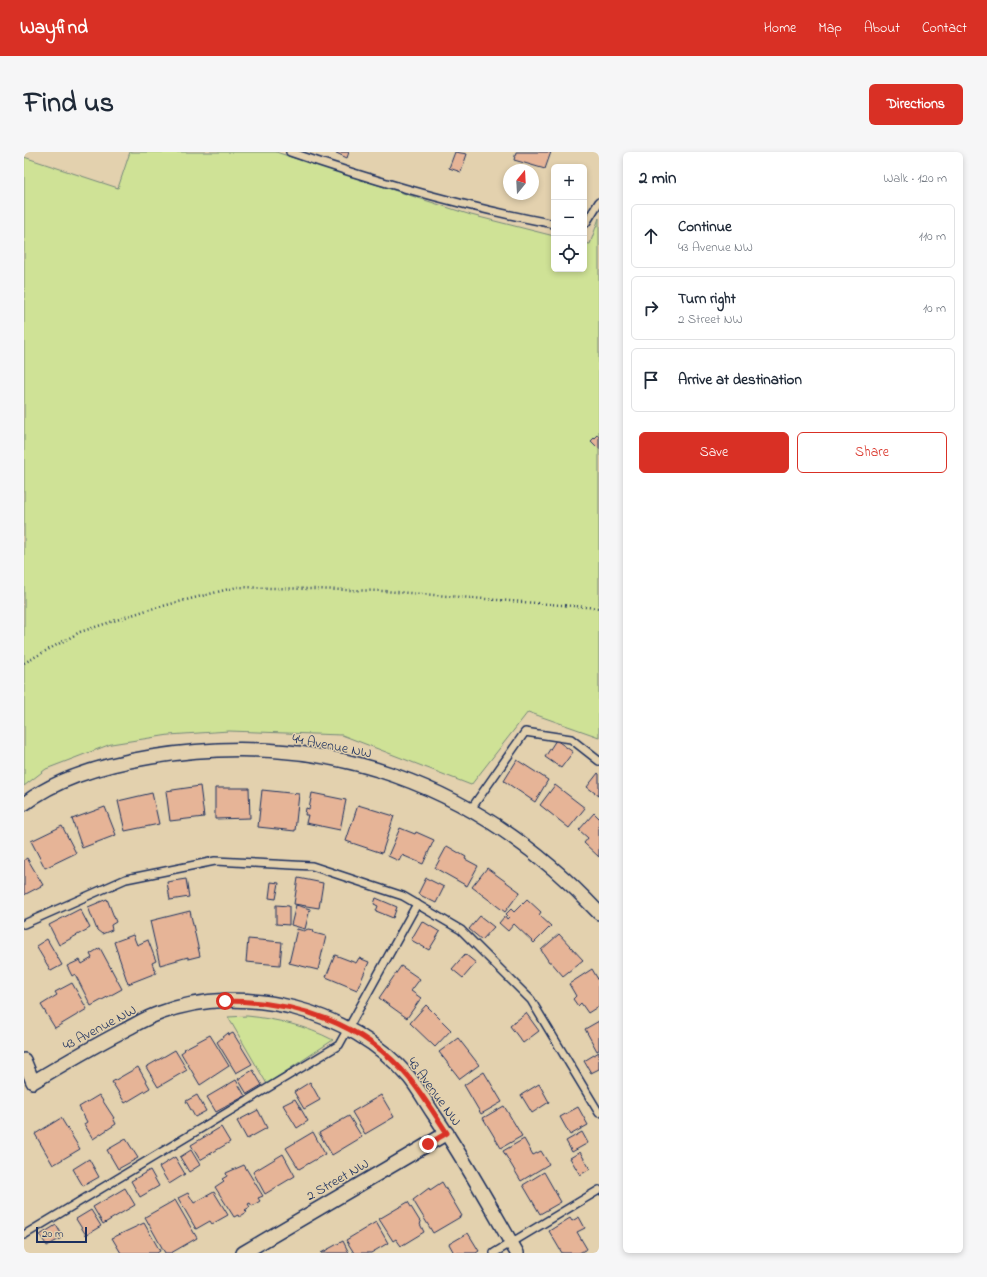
<!DOCTYPE html>
<meta charset="utf-8">
<style>
:root{--surface:#fff;--page:#f6f6f7;--text:#1f2937;--muted:#747a83;--line:#e0e1e3;--accent:#d93025}
body{margin:0;font-family:"Indie Flower",sans-serif;background:var(--page);color:var(--text)}
.controls{position:absolute;right:12px;top:12px;display:grid;overflow:hidden;border-radius:6px;box-shadow:0 2px 6px #0003}
.controls button{width:36px;height:36px;display:grid;place-items:center;padding:0;border:0;border-bottom:1px solid var(--line);background:var(--surface);color:var(--text);font:20px sans-serif}
.compass{position:absolute;left:479px;top:12px;width:36px;height:36px;border-radius:50%;background:var(--surface);box-shadow:0 2px 6px #0003;rotate:18deg}
.scale{position:absolute;left:12px;bottom:10px;width:51px;box-sizing:border-box;padding-left:4px;border:2px solid #1b2f5e;border-top:0;font-size:11px;line-height:14px;white-space:nowrap;color:#1b2f5e;-webkit-text-stroke:3px #e3d1ae;paint-order:stroke}
.stop{position:absolute;width:12px;height:12px;margin:-9px;border:3px solid #d93025;border-radius:50%;background:#fff}
.stop.end{background:#d93025;border-color:#fff;box-shadow:0 1px 4px #0008}
.list{margin:0;padding:0;list-style:none}
h2{display:flex;justify-content:space-between;align-items:center;height:52px;margin:0;padding:0 16px;font-size:17px}
h2 small{font-size:13px;font-weight:400;color:var(--muted)}
.list li{display:grid;grid-template-columns:26px 1fr auto;gap:12px;align-items:center;box-sizing:border-box;height:64px;margin:0 8px 8px;padding:0 8px;border:1px solid var(--line);border-radius:6px}
.list b{display:block;font-size:15px;white-space:nowrap}
.list p{margin:0;font-size:13px;white-space:nowrap;color:var(--muted)}
.list em{font-size:13px;font-style:normal;color:var(--muted)}
.actions{display:flex;gap:8px;padding:12px 16px}
.actions a{flex:1;padding:9px 0;border:1px solid var(--accent);border-radius:6px;text-align:center;font-size:14px;color:var(--accent)}
.actions .main{background:var(--accent);color:#fff}
.icon{flex:none;width:22px;height:22px;fill:none;stroke:currentColor;stroke-width:2;stroke-linecap:round;stroke-linejoin:round}
.map{position:relative;flex:none;width:575px;height:1101px;overflow:hidden;border-radius:6px}
header{display:flex;align-items:center;gap:24px;box-sizing:border-box;height:56px;padding:0 20px;background:var(--accent);color:#fff}
header strong{font-size:19px}
nav{display:flex;gap:22px;margin-inline-start:auto;font-size:14px}
.intro{display:flex;align-items:center;justify-content:space-between;box-sizing:border-box;height:96px;padding:0 24px}
h1{margin:0;font-size:28px}
.button{padding:10px 18px;border-radius:6px;background:var(--accent);color:#fff;font-size:14px;font-weight:700}
main{display:flex;gap:24px;padding:0 24px}
aside{flex:1;background:var(--surface);border-radius:6px;box-shadow:0 2px 6px #0003}
.map>svg:first-child{display:block}
</style>
<header>
<strong>Wayfind</strong>
<nav><a>Home</a><a>Map</a><a>About</a><a>Contact</a></nav>
</header>
<div class="intro"><h1>Find us</h1><a class="button">Directions</a></div>
<main>
<div class="map">
<svg width="575" height="1101" viewBox="0 0 575 1101">
<rect width="100%" height="100%" fill="#e3d1ae"/>
<filter id="ink" filterUnits="userSpaceOnUse"><feTurbulence type="fractalNoise" baseFrequency=".025" numOctaves="2"/><feDisplacementMap in="SourceGraphic" scale="8" xChannelSelector="R" yChannelSelector="G"/><feConvolveMatrix kernelMatrix="1 2 1 2 8 2 1 2 1" color-interpolation-filters="sRGB"/></filter>
<g filter="url(#ink)">
<g fill="#cfe296" stroke="#75887a">
<path d="M 106,0 L 252,0 L 447,63 L 530,84 L 530,117 L 560,117 L 560,91 L 566,92 L 575,66 L 575,585 L 504,560 L 447,633 L 318,583 L 205,579 L 145,583 L 87,592 L 22,617 L 0,634 L 0,5 L 94,36 Z"/>
<path d="M 223,864 C 253,867 282,874 309,888 L 243,932 L 204,865 Z"/>
</g>
<g fill="#e6b497" stroke="#1b2f5e">
<path d="M 310,0 L 325,0 L 323,6 Z"/>
<path d="M 431,0 L 443,2 L 437,20 L 425,16 Z"/>
<path d="M 492,0 L 527,0 L 521,17 L 490,8 Z"/>
<path d="M 573,283 L 575,284 L 575,297 L 567,289 Z"/>
<path d="M 532,588 L 549,600 L 537,616 L 521,605 Z"/>
<path d="M 493,608 L 524,628 L 511,650 L 480,629 Z"/>
<path d="M 574,621 L 575,622 L 575,644 L 563,635 Z"/>
<path d="M 531,633 L 561,656 L 545,676 L 516,653 Z"/>
<path d="M 176,634 L 180,665 L 146,669 L 142,639 Z"/>
<path d="M 191,636 L 225,636 L 226,666 L 191,667 Z"/>
<path d="M 238,638 L 275,642 L 271,679 L 234,675 Z"/>
<path d="M 128,641 L 135,672 L 101,679 L 94,649 Z"/>
<path d="M 288,641 L 322,648 L 316,678 L 282,671 L 284,663 L 281,663 L 282,656 L 285,657 Z"/>
<path d="M 334,653 L 370,664 L 358,701 L 322,689 Z"/>
<path d="M 81,655 L 92,683 L 58,696 L 48,667 Z"/>
<path d="M 570,661 L 575,666 L 575,705 L 560,691 L 564,686 L 555,678 Z"/>
<path d="M 38,674 L 52,701 L 21,716 L 7,689 Z"/>
<path d="M 376,676 L 391,682 L 392,680 L 410,688 L 399,712 L 378,703 L 375,709 L 364,704 Z"/>
<path d="M 423,694 L 442,705 L 441,707 L 454,714 L 443,734 L 411,716 Z"/>
<path d="M 3,706 L 19,733 L 0,743 L 0,708 Z"/>
<path d="M 463,716 L 496,740 L 481,760 L 448,735 Z"/>
<path d="M 274,726 L 299,731 L 295,756 L 270,752 Z"/>
<path d="M 402,726 L 420,735 L 412,751 L 394,742 Z"/>
<path d="M 162,727 L 165,745 L 146,748 L 143,730 Z"/>
<path d="M 247,730 L 255,731 L 252,747 L 245,746 Z"/>
<path d="M 352,746 L 373,755 L 369,766 L 352,759 L 354,754 L 350,752 Z"/>
<path d="M 83,747 L 92,770 L 87,773 L 88,778 L 78,782 L 73,778 L 64,755 Z"/>
<path d="M 503,747 L 517,760 L 515,763 L 527,774 L 510,791 L 490,772 L 484,779 L 475,771 L 481,764 L 483,767 L 485,765 L 482,762 L 487,757 L 490,760 Z"/>
<path d="M 252,753 L 265,754 L 265,773 L 252,772 Z"/>
<path d="M 272,753 L 286,757 L 281,777 L 267,773 Z"/>
<path d="M 56,757 L 66,776 L 35,793 L 25,773 Z"/>
<path d="M 166,759 L 176,804 L 164,807 L 164,805 L 136,813 L 126,769 Z"/>
<path d="M 456,764 L 470,775 L 458,788 L 445,777 Z"/>
<path d="M 398,769 L 416,780 L 405,798 L 387,788 Z"/>
<path d="M 273,777 L 280,779 L 284,777 L 289,778 L 290,781 L 302,784 L 294,818 L 265,811 Z"/>
<path d="M 535,782 L 559,808 L 539,824 L 527,810 L 525,810 L 517,798 Z"/>
<path d="M 109,783 L 113,793 L 124,788 L 132,809 L 128,811 L 132,821 L 104,832 L 90,790 Z"/>
<path d="M 23,787 L 38,813 L 27,819 L 12,794 Z"/>
<path d="M 224,787 L 258,790 L 256,813 L 222,810 Z"/>
<path d="M 76,796 L 98,837 L 67,854 L 51,822 L 48,824 L 43,814 L 56,808 L 58,812 L 68,806 L 66,802 Z"/>
<path d="M 441,802 L 452,811 L 439,826 L 428,817 Z"/>
<path d="M 311,803 L 332,811 L 335,806 L 345,810 L 333,838 L 302,825 Z"/>
<path d="M 377,814 L 396,827 L 387,839 L 397,846 L 383,866 L 355,846 Z"/>
<path d="M 568,817 L 575,829 L 575,854 L 564,861 L 557,851 L 554,854 L 549,847 L 552,844 L 545,832 Z"/>
<path d="M 48,831 L 63,857 L 31,876 L 17,853 L 33,843 L 31,840 Z"/>
<path d="M 402,853 L 427,878 L 411,895 L 386,871 Z"/>
<path d="M 502,861 L 515,879 L 499,891 L 486,874 Z"/>
<path d="M 575,869 L 575,898 L 573,899 L 561,877 Z"/>
<path d="M 204,881 L 205,883 L 209,881 L 228,912 L 212,921 L 193,890 Z"/>
<path d="M 186,883 L 205,914 L 176,933 L 157,901 L 161,898 L 160,897 Z"/>
<path d="M 434,886 L 455,913 L 436,927 L 415,900 Z"/>
<path d="M 151,898 L 163,918 L 134,935 L 122,915 Z"/>
<path d="M 575,900 L 575,917 L 567,921 L 560,909 Z"/>
<path d="M 114,915 L 126,936 L 101,951 L 88,930 Z"/>
<path d="M 229,918 L 238,933 L 223,942 L 214,927 Z"/>
<path d="M 460,920 L 478,950 L 457,962 L 440,933 Z"/>
<path d="M 212,928 L 221,944 L 192,960 L 183,945 Z"/>
<path d="M 286,930 L 296,948 L 280,957 L 270,940 Z"/>
<path d="M 515,932 L 525,950 L 508,961 L 497,943 Z"/>
<path d="M 75,943 L 90,966 L 89,966 L 92,972 L 69,987 L 60,972 L 63,970 L 55,955 Z"/>
<path d="M 173,943 L 182,959 L 171,965 L 162,949 Z"/>
<path d="M 357,943 L 370,965 L 341,982 L 328,960 Z"/>
<path d="M 271,947 L 284,969 L 273,976 L 259,953 Z"/>
<path d="M 480,954 L 498,984 L 477,996 L 459,966 Z"/>
<path d="M 554,955 L 564,973 L 546,983 L 536,965 Z"/>
<path d="M 234,958 L 243,976 L 223,987 L 213,969 Z"/>
<path d="M 325,964 L 338,985 L 308,1003 L 295,981 Z"/>
<path d="M 37,966 L 56,997 L 29,1013 L 11,982 Z"/>
<path d="M 197,975 L 206,990 L 176,1008 L 167,993 Z"/>
<path d="M 289,980 L 301,1002 L 275,1017 L 262,996 Z"/>
<path d="M 558,980 L 564,991 L 548,1000 L 542,989 Z"/>
<path d="M 102,987 L 114,1006 L 94,1017 L 83,998 Z"/>
<path d="M 500,987 L 509,1003 L 517,999 L 525,1012 L 497,1029 L 479,999 Z"/>
<path d="M 167,998 L 176,1013 L 165,1020 L 156,1005 Z"/>
<path d="M 556,1000 L 566,1017 L 556,1023 L 546,1006 Z"/>
<path d="M 259,1002 L 271,1024 L 241,1042 L 229,1020 Z"/>
<path d="M 151,1005 L 161,1022 L 145,1032 L 135,1015 Z"/>
<path d="M 65,1007 L 75,1025 L 59,1034 L 49,1017 Z"/>
<path d="M 220,1013 L 239,1044 L 234,1046 L 236,1049 L 228,1054 L 226,1051 L 224,1052 L 226,1055 L 221,1058 L 223,1060 L 215,1065 L 214,1063 L 210,1065 L 191,1035 L 200,1029 L 198,1027 L 203,1024 L 202,1021 Z"/>
<path d="M 126,1018 L 135,1034 L 116,1045 L 107,1029 Z"/>
<path d="M 520,1020 L 537,1050 L 516,1062 L 499,1033 Z"/>
<path d="M 418,1030 L 438,1064 L 409,1081 L 389,1048 L 405,1036 L 406,1038 Z"/>
<path d="M 101,1036 L 111,1053 L 79,1072 L 69,1055 Z"/>
<path d="M 190,1040 L 204,1063 L 188,1072 L 186,1069 L 172,1077 L 154,1046 L 164,1041 L 170,1051 Z"/>
<path d="M 151,1048 L 173,1086 L 147,1101 L 141,1101 L 121,1065 Z"/>
<path d="M 384,1050 L 397,1071 L 396,1072 L 400,1080 L 377,1094 L 372,1087 L 369,1089 L 355,1067 Z"/>
<path d="M 67,1058 L 77,1074 L 62,1083 L 52,1067 Z"/>
<path d="M 555,1065 L 561,1076 L 553,1080 L 563,1097 L 555,1101 L 538,1101 L 525,1079 L 546,1066 L 548,1069 Z"/>
<path d="M 352,1070 L 364,1091 L 347,1101 L 330,1101 L 322,1088 Z"/>
<path d="M 120,1071 L 136,1099 L 133,1101 L 97,1101 L 88,1086 Z"/>
<path d="M 32,1073 L 39,1085 L 23,1094 L 16,1083 Z"/>
<path d="M 444,1081 L 455,1099 L 452,1101 L 430,1101 L 425,1092 Z"/>
<path d="M 319,1089 L 325,1101 L 297,1101 Z"/>
</g>
<g fill="none" stroke-linecap="round" stroke-linejoin="round">
<defs>
<g id="service">
<path d="M 266,0 C 353,30 440,55 530,72"/>
<path d="M 560,71 L 562,71 L 575,50"/>
<path d="M 447,657 L 501,580 L 547,587 L 575,609"/>
<path d="M 0,772 L 102,727 L 191,709 L 288,714 L 379,744 L 437,778 L 507,848 L 575,961"/>
<path d="M 0,1083 L 315,893 L 393,752"/>
<path d="M 470,1101 L 575,1038"/>
</g>
<g id="minor">
<path d="M 0,652 C 34,625 84,612 127,605 C 302,576 455,632 575,761"/>
<path d="M 0,908 L 9,930 C 39,912 68,895 99,879 C 111,873 123,865 136,861 C 221,830 326,857 385,925 C 394,936 401,949 409,961 C 440,1006 466,1054 493,1101"/>
<path d="M 219,1101 L 423,981"/>
</g>
</defs>
<use href="#service" stroke="#1b2f5e" stroke-width="10"/>
<use href="#minor" stroke="#1b2f5e" stroke-width="16"/>
<path stroke="#1b2f5e" stroke-width="2.5" stroke-dasharray="1 3" stroke-linecap="butt" d="M 0,511 L 56,480 L 123,458 L 213,435 L 360,439 L 575,456"/>
<use href="#service" stroke="#e3d1ae" stroke-width="7"/>
<use href="#minor" stroke="#e3d1ae" stroke-width="13"/>
</g>
</g>
<g fill="none" stroke-linecap="round" stroke-linejoin="round" filter="url(#ink)">
<path stroke="#d93025" stroke-width="5" d="M 201,849 C 271,849 340,871 385,926 C 399,943 411,963 423,981 L 404,992"/>
</g>
<g text-anchor="middle" stroke-width="3" stroke-linejoin="round" paint-order="stroke">
<g font-size="14" fill="#1b2f5e" stroke="#e3d1ae">
<text transform="translate(308 593) rotate(11)" y="5">44 Avenue NW</text>
<text transform="translate(75 875) rotate(-28)" y="5">43 Avenue NW</text>
<text transform="translate(411 939) rotate(54)" y="5">43 Avenue NW</text>
<text transform="translate(313 1027) rotate(-30)" y="5">2 Street NW</text>
</g>
</g>
</svg>
<div class="controls">
<button>+</button>
<button>−</button>
<button><svg class="icon" aria-label="locate" viewBox="0 0 24 24"><circle cx="12" cy="12" r="6"/><path d="M12 2v4M12 18v4M2 12h4M18 12h4"/></svg></button>
</div>
<svg class="compass" viewBox="-18 -18 36 36"><path d="M0-13l5 13h-10z" fill="#e53935"/><path d="M0 13l5-13h-10z" fill="#747a83"/></svg>
<div class="scale">20 m</div>
<div class="stop" style="left:201px;top:849px"></div>
<div class="stop end" style="left:404px;top:992px"></div>
</div>
<aside>
<h2>2 min<small>Walk · 120 m</small></h2>
<ul class="list">
<li><svg class="icon" aria-label="ahead" viewBox="0 0 24 24"><path d="M12 20V5M6 11l6-6 6 6"/></svg><div><b>Continue</b><p>43 Avenue NW</p></div><em>110 m</em></li>
<li><svg class="icon" aria-label="right" viewBox="0 0 24 24"><path d="M7 20v-9h11M14 6l5 5-5 5"/></svg><div><b>Turn right</b><p>2 Street NW</p></div><em>10 m</em></li>
<li><svg class="icon" aria-label="arrive" viewBox="0 0 24 24"><path d="M6 21V4h12l-3 4 3 4H6"/></svg><div><b>Arrive at destination</b></div></li>
</ul>
<div class="actions"><a class="main">Save</a><a>Share</a></div>
</aside>
</main>
